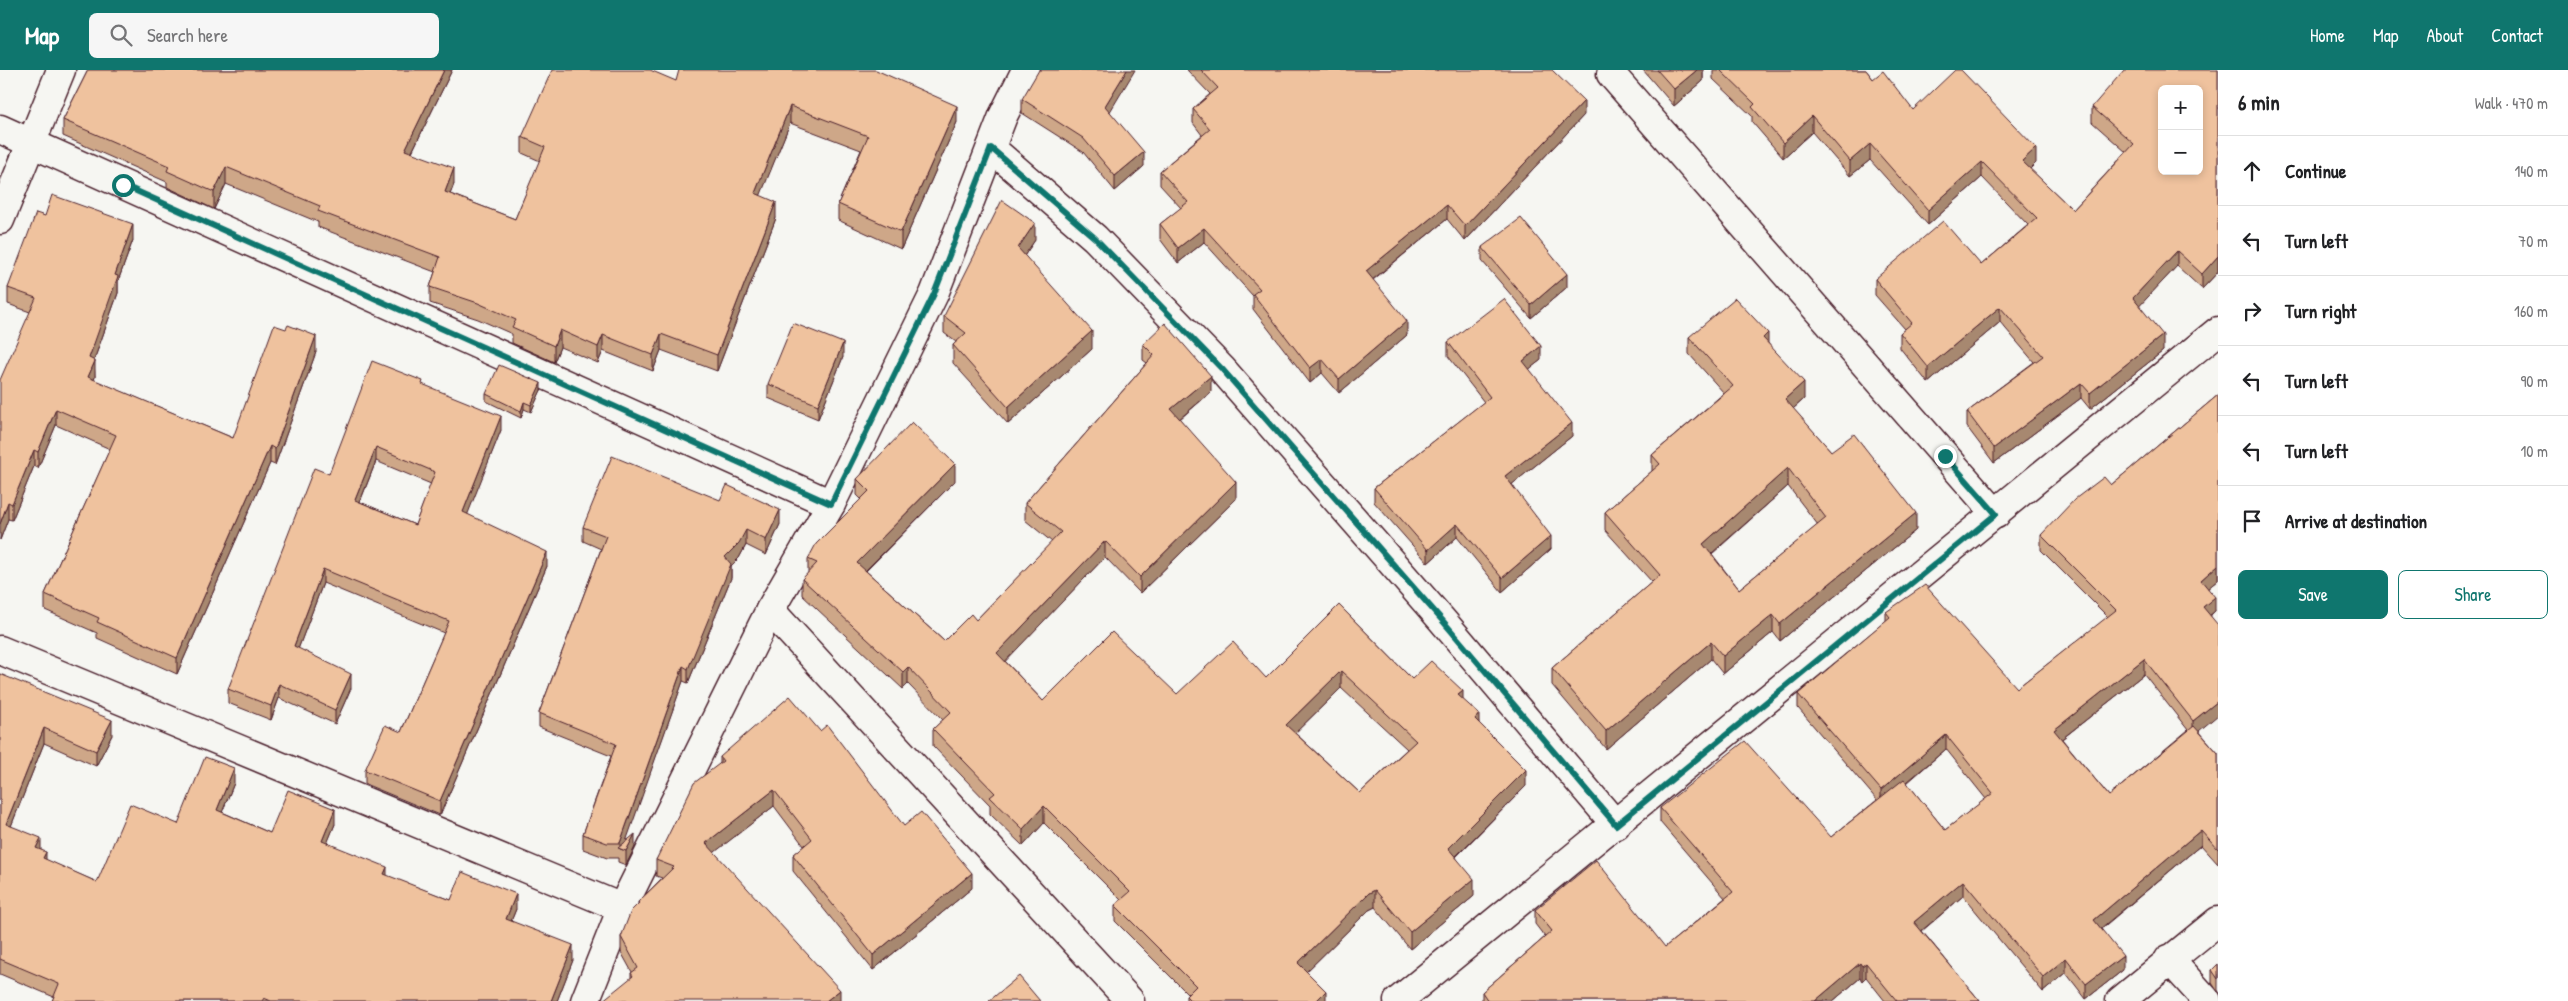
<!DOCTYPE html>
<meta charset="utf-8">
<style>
:root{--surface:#fff;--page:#f6f6f6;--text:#202124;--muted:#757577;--line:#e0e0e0;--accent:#0f766e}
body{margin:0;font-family:"Patrick Hand",sans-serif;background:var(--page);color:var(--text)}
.controls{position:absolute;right:15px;top:15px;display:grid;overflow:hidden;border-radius:8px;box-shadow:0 2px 8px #0003}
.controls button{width:45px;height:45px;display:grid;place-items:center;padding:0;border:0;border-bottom:1px solid var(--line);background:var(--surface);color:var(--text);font:25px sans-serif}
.stop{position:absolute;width:15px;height:15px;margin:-11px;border:4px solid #0f766e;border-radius:50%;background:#fff}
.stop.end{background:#0f766e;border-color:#fff;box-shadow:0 1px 5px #0008}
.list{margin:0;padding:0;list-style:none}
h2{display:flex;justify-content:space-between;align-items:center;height:65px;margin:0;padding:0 20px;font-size:21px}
h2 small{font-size:16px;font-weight:400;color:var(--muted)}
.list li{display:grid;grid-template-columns:32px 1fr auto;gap:15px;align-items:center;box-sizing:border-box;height:70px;padding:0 20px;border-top:1px solid var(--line)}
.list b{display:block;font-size:19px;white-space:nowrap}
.list em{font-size:16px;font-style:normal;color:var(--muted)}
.actions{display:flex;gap:10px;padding:15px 20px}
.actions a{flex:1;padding:11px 0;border:1px solid var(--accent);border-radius:8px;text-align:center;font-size:18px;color:var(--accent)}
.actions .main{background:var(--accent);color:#fff}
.icon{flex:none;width:28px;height:28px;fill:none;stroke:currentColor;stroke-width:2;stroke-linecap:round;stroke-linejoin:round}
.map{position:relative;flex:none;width:2218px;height:931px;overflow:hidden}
header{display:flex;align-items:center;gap:30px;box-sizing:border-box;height:70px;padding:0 25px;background:var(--accent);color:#fff}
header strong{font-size:24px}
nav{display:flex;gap:28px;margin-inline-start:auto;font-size:18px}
.search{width:350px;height:45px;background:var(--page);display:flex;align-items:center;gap:12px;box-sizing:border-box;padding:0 18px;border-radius:8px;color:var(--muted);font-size:19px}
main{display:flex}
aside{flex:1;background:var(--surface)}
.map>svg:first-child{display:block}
</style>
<header>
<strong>Map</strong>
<div class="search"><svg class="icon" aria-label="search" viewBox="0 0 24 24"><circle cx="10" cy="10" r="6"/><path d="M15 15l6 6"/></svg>Search here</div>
<nav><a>Home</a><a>Map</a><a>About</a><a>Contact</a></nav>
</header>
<main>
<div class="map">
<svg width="2218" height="931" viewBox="0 0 2218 931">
<rect width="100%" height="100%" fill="#f6f6f2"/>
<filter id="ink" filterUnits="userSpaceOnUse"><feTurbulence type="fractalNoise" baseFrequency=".02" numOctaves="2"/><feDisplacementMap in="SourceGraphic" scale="10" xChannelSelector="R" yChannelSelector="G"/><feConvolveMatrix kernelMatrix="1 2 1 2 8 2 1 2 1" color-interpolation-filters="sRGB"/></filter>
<g filter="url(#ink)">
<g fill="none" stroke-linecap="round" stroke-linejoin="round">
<defs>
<g id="street">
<path d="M 1611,4 L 1996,444"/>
<path d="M 0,59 L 831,434"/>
<path d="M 991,78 L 1095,168 L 1222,299 L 1442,550 L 1616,755"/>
<path d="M 0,150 L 61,0"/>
<path d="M 770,540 L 1130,931"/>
<path d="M 0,580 L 622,838"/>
<path d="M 2169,889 L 2207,931"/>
<path d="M 585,931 L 622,838 L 770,540 L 831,434 L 934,224 L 1003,46 L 1026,0"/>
<path d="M 1398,931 L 2218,261"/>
<path d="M 2120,931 L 2218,851"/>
</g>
</defs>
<use href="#street" stroke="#4a1f2b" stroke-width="31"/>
<use href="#street" stroke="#f6f6f2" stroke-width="28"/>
</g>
<g fill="#cea788" stroke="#4a1f2b" fill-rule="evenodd">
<path d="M 88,0 L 452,0 L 412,82 L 454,114 L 450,124 L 515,149 L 540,91 L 522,83 L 522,67 L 676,11 L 957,52 L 901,179 L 838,150 L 838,134 L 861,80 L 790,53 L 760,125 L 776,148 L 717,301 L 661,280 L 653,301 L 603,281 L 598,293 L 560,277 L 554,292 L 512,273 L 512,264 L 478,249 L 430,233 L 430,217 L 435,202 L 318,157 L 318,152 L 226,114 L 214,139 L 167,117 L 167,112 L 63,66 L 63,50 Z"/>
<path d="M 1187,0 L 1436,0 L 1437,1 L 1584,45 L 1465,171 L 1447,149 L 1373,210 L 1407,265 L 1339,323 L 1322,303 L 1310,313 L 1253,239 L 1253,226 L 1204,172 L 1178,193 L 1160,169 L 1160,154 L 1181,138 L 1160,115 L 1160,101 L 1202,65 L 1193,53 L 1193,39 L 1210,24 Z"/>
<path d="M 1643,0 L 1703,0 L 1703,11 L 1674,36 Z"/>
<path d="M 1713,0 L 1866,0 L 1873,9 L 1913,40 L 2036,93 L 2030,99 L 2073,140 L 2126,82 L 2092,52 L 2092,37 L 2218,0 L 2218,202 L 2202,219 L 2177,196 L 2139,236 L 2163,281 L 2090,339 L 2081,328 L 1994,393 L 1967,357 L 1967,342 L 2034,292 L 2000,252 L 1928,313 L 1900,278 L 1900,263 L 1905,259 L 1875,225 L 1875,209 L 1981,195 L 2028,155 L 1982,107 L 1928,155 L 1870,90 L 1850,106 L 1812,62 L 1783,88 L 1752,52 L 1752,46 L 1713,9 Z"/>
<path d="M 1022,29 L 1110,42 L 1144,96 L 1115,121 L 1083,82 L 1022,43 Z"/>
<path d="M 45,146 L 133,170 L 118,211 L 118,223 L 94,290 L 95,307 L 94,310 L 233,368 L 316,282 L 275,395 L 270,393 L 177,604 L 97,568 L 97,563 L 45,540 L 45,524 L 110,379 L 56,355 L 38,398 L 34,396 L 12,450 L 8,449 L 0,470 L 30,242 L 8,234 L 8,218 Z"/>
<path d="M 1035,170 L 1024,186 L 1092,279 L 1008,354 L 953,293 L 953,275 L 956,272 L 944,263 L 944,246 Z"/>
<path d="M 1482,177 L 1567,217 L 1531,248 L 1482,191 Z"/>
<path d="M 1689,267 L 1768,273 L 1804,329 L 1793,339 L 1831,381 L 1916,460 L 1780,571 L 1773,562 L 1723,604 L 1711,589 L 1606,679 L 1552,615 L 1552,598 L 1652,512 L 1605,460 L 1605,442 L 1652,401 L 1652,385 L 1724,323 L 1689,284 ZM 1788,416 L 1818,455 L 1739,519 L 1712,484 Z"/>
<path d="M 1448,272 L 1541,290 L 1529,299 L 1572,366 L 1512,414 L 1551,479 L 1502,522 L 1457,467 L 1428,493 L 1374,432 L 1374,418 L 1484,332 L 1448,286 Z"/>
<path d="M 1143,274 L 1211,322 L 1180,349 L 1236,429 L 1140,523 L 1105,487 L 1005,591 L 1043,631 L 1177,624 L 1266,608 L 1339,535 L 1412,609 L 1463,630 L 1479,653 L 1526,716 L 1456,787 L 1474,826 L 1410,879 L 1375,837 L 1369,840 L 1306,902 L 1326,931 L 1186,931 L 1186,926 L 1188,924 L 1115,851 L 1115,835 L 1121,830 L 1044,753 L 1023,776 L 990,744 L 990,735 L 933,676 L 933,659 L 943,650 L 908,614 L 903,619 L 802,525 L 802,509 L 808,503 L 808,489 L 861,429 L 857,425 L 857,409 L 955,411 L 866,501 L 944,571 L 976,550 L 1052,472 L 1025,450 L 1025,433 L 1147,293 L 1143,290 ZM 1341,618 L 1407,679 L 1360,723 L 1295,663 Z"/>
<path d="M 843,287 L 818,349 L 768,328 L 768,314 Z"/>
<path d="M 423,315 L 501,360 L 467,444 L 547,496 L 440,745 L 365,714 L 365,700 L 401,662 L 444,563 L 323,513 L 298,579 L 351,618 L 335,654 L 279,628 L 271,650 L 228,633 L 228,619 L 329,404 ZM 376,391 L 431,414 L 415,455 L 360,432 Z"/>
<path d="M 541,320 L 531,342 L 524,339 L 521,348 L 486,331 L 486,324 Z"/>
<path d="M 2218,325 L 2218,510 L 2208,518 L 2215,541 L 2211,545 L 2199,661 L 2218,683 L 2218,794 L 2201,775 L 2101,859 L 2123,900 L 2086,929 L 2066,903 L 2043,922 L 1963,826 L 1922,861 L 1980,931 L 1885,931 L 1866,907 L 1862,911 L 1860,908 L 1833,931 L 1482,931 L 1482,922 L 1545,867 L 1535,854 L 1535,840 L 1665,877 L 1725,828 L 1660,752 L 1660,738 L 1831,767 L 1877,730 L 1798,638 L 1798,624 L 1886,551 L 1886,542 L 2017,618 L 2108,547 L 2041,480 L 2041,465 L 2111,415 ZM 2144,604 L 2188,660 L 2109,726 L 2062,669 ZM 1946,679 L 1986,729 L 1945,760 L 1907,713 Z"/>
<path d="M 780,454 L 766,485 L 746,475 L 739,488 L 731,496 L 731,508 L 688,613 L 683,611 L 625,772 L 635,777 L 626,795 L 618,792 L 618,788 L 607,788 L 583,779 L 583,764 L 611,686 L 539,657 L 539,643 L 601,479 L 583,471 L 583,457 Z"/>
<path d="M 0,605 L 112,665 L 96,696 L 44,673 L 11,756 L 41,780 L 46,790 L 97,812 L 234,713 L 222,742 L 270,763 L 335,754 L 327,773 L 387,806 L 451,830 L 516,839 L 511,851 L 573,890 L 557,931 L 52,931 L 54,927 L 0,904 Z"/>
<path d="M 720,687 L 904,756 L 972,818 L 873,900 L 793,801 L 793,785 L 804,776 L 774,736 L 714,782 L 840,931 L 631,908 L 631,903 L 632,902 L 621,882 L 621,867 L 638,835 L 638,832 L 662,808 L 656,806 L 656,790 L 720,693 Z"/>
<path d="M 2218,894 L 2218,922 L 2212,913 L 2212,900 Z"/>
</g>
<g fill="#a7886f" stroke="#4a1f2b">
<path d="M 444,0 L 452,0 L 405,96 L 405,80 Z"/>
<path d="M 1127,0 L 1135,0 L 1105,50 L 1105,36 Z"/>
<path d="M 1697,0 L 1703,0 L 1703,11 L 1674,36 L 1674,19 Z"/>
<path d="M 1584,31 L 1584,45 L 1465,171 L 1465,156 Z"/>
<path d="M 790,36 L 790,53 L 755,139 L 755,123 Z"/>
<path d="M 957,36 L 957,52 L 901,179 L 901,162 Z"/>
<path d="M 1812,46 L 1812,62 L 1783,88 L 1783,73 Z"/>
<path d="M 1870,74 L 1870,90 L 1850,106 L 1850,91 Z"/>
<path d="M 2036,78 L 2036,93 L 2022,107 L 2022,91 Z"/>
<path d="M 1144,82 L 1144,96 L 1115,121 L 1115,106 Z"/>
<path d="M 1982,92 L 1982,107 L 1928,155 L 1928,140 Z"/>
<path d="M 226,97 L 226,114 L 214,139 L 214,122 Z"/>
<path d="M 454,98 L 454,114 L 445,138 L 445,122 Z"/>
<path d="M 776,132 L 776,148 L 717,301 L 717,285 Z"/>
<path d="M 1447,135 L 1447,149 L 1366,215 L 1366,201 Z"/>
<path d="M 1035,153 L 1035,170 L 1018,195 L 1018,178 Z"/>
<path d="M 133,154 L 133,170 L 118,211 L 118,223 L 89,304 L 89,288 L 115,205 Z"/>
<path d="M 1204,158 L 1204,172 L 1178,193 L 1178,178 Z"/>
<path d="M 2177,181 L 2177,196 L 2133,243 L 2133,228 Z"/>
<path d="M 2218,186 L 2218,202 L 2202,219 L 2202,204 Z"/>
<path d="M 1567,204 L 1567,217 L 1531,248 L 1531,235 Z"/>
<path d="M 2000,237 L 2000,252 L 1928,313 L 1928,297 Z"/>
<path d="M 1407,251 L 1407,265 L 1339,323 L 1339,309 Z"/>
<path d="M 560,260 L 560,277 L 554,292 L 554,276 Z"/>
<path d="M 1092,261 L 1092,279 L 1008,354 L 1008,337 Z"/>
<path d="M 1768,263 L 1768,281 L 1763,268 Z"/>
<path d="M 661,264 L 661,280 L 653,301 L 653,285 Z"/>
<path d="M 603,265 L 603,281 L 598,293 L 598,277 Z"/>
<path d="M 2163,265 L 2163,281 L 2090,339 L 2090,323 Z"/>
<path d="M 316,266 L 316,282 L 275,395 L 275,379 Z"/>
<path d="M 843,273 L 843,287 L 818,349 L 818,335 Z"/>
<path d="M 1541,276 L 1541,290 L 1523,304 L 1523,291 Z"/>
<path d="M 1322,289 L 1322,303 L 1310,313 L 1310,298 Z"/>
<path d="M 95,291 L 95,307 L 88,324 L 88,307 Z"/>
<path d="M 1211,306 L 1211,322 L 1171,356 L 1171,339 Z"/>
<path d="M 1804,312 L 1804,329 L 1785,346 L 1785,329 Z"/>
<path d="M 541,313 L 541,320 L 531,342 L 531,335 Z"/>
<path d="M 2081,313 L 2081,328 L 1994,393 L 1994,378 Z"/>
<path d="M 524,332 L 524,339 L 521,348 L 521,341 Z"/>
<path d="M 56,339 L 56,355 L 38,398 L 38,382 Z"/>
<path d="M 501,346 L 501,360 L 463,456 L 463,442 Z"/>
<path d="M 1572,353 L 1572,366 L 1505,420 L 1505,406 Z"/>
<path d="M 270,376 L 270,393 L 177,604 L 177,588 Z"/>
<path d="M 376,377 L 376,391 L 355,444 L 355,430 Z"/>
<path d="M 34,380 L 34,396 L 12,450 L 12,434 Z"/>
<path d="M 955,394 L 955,411 L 857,509 L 857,493 Z"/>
<path d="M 1788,398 L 1788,416 L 1703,491 L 1703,474 Z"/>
<path d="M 1236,412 L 1236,429 L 1140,523 L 1140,507 Z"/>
<path d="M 8,432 L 8,449 L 0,470 L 0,454 Z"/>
<path d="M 780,440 L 780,454 L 766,485 L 766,470 Z"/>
<path d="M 1916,443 L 1916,460 L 1780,571 L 1780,554 Z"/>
<path d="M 1457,454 L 1457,467 L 1428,493 L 1428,480 Z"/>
<path d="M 746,460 L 746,475 L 739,488 L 731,496 L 731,508 L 688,613 L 688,599 L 725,487 Z"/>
<path d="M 1551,466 L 1551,479 L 1502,522 L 1502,508 Z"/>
<path d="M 1105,471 L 1105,487 L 997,600 L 997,583 Z"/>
<path d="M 547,482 L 547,496 L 440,745 L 440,731 Z"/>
<path d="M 2218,495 L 2218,510 L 2201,524 L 2201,510 Z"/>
<path d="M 323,499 L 323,513 L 294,590 L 294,576 Z"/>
<path d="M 2215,527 L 2215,541 L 2203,551 L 2203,537 Z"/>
<path d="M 1773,545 L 1773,562 L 1723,604 L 1723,586 Z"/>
<path d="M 1711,572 L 1711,589 L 1606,679 L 1606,661 Z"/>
<path d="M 2144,589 L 2144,604 L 2054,675 L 2054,660 Z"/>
<path d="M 683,596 L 683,611 L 623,780 L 620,779 L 620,773 Z"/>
<path d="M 908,597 L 908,614 L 903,619 L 903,602 Z"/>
<path d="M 1341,601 L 1341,618 L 1286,672 L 1286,655 Z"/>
<path d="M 351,604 L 351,618 L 335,654 L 335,640 Z"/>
<path d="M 279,614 L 279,628 L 271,650 L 271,636 Z"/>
<path d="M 1463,621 L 1463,637 L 1458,625 Z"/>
<path d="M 2218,631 L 2218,645 L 2193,666 L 2193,651 Z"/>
<path d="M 1479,644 L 1479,661 L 1475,649 Z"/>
<path d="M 112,650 L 112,665 L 96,696 L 96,681 Z"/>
<path d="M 44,658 L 44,673 L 6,769 L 6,754 Z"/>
<path d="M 1946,665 L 1946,679 L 1881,734 L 1881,720 Z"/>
<path d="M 234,698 L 234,713 L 217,755 L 217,740 Z"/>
<path d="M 1526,700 L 1526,716 L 1448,794 L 1448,778 Z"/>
<path d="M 774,720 L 774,736 L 706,789 L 706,773 Z"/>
<path d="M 1044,736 L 1044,753 L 1023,776 L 1023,759 Z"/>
<path d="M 335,739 L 335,754 L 322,786 L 322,771 Z"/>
<path d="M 2201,760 L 2201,775 L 2094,864 L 2094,850 Z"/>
<path d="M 635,764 L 635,777 L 626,795 L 626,781 Z"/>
<path d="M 41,768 L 41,783 L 36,778 Z"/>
<path d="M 46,782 L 46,797 L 43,788 Z"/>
<path d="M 387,797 L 387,812 L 384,804 Z"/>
<path d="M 972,803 L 972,818 L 873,900 L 873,885 Z"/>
<path d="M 1474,809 L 1474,826 L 1410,879 L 1410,862 Z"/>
<path d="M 1963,811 L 1963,826 L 1914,867 L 1914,852 Z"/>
<path d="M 1375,820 L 1375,837 L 1369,840 L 1298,910 L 1298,893 L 1369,823 Z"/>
<path d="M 516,824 L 516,839 L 506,864 L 506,849 Z"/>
<path d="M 573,875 L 573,890 L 557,931 L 551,931 Z"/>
<path d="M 2123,886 L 2123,900 L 2086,929 L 2086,914 Z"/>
<path d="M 2066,888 L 2066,903 L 2043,922 L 2043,907 Z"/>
<path d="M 1860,893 L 1860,908 L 1833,931 L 1815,931 Z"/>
<path d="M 1866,893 L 1866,907 L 1862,911 L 1862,896 Z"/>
<path d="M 840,920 L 840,931 L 826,931 Z"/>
<path d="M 1326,921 L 1326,931 L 1316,931 Z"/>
</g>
<g fill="#efc29e" stroke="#4a1f2b" fill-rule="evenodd">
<path d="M 88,0 L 444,0 L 405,80 L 454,98 L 445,122 L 515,149 L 545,77 L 522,67 L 552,0 L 650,0 L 676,11 L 679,0 L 876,0 L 957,36 L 901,162 L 838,134 L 868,66 L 790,36 L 755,123 L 776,132 L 717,285 L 661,264 L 653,285 L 603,265 L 598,277 L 560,260 L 554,276 L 512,257 L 516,250 L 478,233 L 430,217 L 440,187 L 318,141 L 320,136 L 226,97 L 214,122 L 167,101 L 169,96 L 63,50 Z"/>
<path d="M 1039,0 L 1127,0 L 1105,36 L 1144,82 L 1115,106 L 1083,68 L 1022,29 Z"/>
<path d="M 1201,0 L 1436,0 L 1437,1 L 1438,0 L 1552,0 L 1584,31 L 1465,156 L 1447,135 L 1366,201 L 1407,251 L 1339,309 L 1322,289 L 1310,298 L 1253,224 L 1260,219 L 1204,158 L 1178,178 L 1160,154 L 1188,132 L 1160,101 L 1210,59 L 1193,39 L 1218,18 Z"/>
<path d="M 1657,0 L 1697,0 L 1674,19 Z"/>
<path d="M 1720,0 L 1866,0 L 1873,9 L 1883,1 L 1913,40 L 1955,0 L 1961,0 L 2036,78 L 2022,91 L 2073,140 L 2134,74 L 2092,37 L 2124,0 L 2218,0 L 2218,186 L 2202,204 L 2177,181 L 2133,228 L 2163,265 L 2090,323 L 2081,313 L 1994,378 L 1967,342 L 2043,286 L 2000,237 L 1928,297 L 1900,263 L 1912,253 L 1875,209 L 1943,151 L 1981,195 L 2037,148 L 1982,92 L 1928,140 L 1870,74 L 1850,91 L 1812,46 L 1783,73 L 1752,37 L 1755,34 ZM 2162,19 L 2199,19 L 2199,101 L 2162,101 Z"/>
<path d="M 52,125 L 133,154 L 115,205 L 118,206 L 89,288 L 95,291 L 88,307 L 233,368 L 274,255 L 286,259 L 288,255 L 316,266 L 275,379 L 270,376 L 177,588 L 97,552 L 99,548 L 45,524 L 116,365 L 56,339 L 38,382 L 34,380 L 12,434 L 8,432 L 0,454 L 0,310 L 36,228 L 8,218 L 36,143 L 45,146 Z"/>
<path d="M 1002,130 L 1035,153 L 1018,178 L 1092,261 L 1008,337 L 953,275 L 966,263 L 944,246 Z"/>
<path d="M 1521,148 L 1567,204 L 1531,235 L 1482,177 Z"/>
<path d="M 1735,228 L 1768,263 L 1763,268 L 1804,312 L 1785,329 L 1831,381 L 1854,364 L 1916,443 L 1780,554 L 1773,545 L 1723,586 L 1711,572 L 1606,661 L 1552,598 L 1660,505 L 1605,442 L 1660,394 L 1652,385 L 1733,316 L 1689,267 ZM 1788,398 L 1826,448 L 1739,519 L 1703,474 Z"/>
<path d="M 1504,229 L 1541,276 L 1523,291 L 1572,353 L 1505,406 L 1551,466 L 1502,508 L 1457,454 L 1428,480 L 1374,418 L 1490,327 L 1448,272 Z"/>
<path d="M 793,253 L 843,273 L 818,335 L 768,314 Z"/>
<path d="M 1165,253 L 1211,306 L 1171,339 L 1236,412 L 1140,507 L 1105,471 L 997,583 L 1043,631 L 1112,562 L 1177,624 L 1233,572 L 1266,608 L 1339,535 L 1412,609 L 1431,591 L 1463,621 L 1458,625 L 1479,644 L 1475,649 L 1526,700 L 1448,778 L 1474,809 L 1410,862 L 1375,820 L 1369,823 L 1298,893 L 1326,921 L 1316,931 L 1191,931 L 1186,926 L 1196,916 L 1115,835 L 1130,822 L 1044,736 L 1023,759 L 990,727 L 995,723 L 933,659 L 951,642 L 908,597 L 903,602 L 802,509 L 817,493 L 808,489 L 816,474 L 869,421 L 857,409 L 912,352 L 955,394 L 857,493 L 944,571 L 971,544 L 976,550 L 1061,462 L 1025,433 L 1154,285 L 1143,274 ZM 1341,601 L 1416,671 L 1360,723 L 1286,655 Z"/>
<path d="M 372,291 L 423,311 L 422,314 L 501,346 L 463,442 L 547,482 L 440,731 L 365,700 L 385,655 L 401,662 L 449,551 L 323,499 L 294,576 L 351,604 L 335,640 L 279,614 L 271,636 L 228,619 L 314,398 L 329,404 ZM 376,377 L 435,402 L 415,455 L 355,430 Z"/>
<path d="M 499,295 L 541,313 L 531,335 L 524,332 L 521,341 L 486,324 Z"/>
<path d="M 2218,325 L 2218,495 L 2201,510 L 2215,527 L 2203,537 L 2218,555 L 2218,631 L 2193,651 L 2144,589 L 2054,660 L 2109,726 L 2194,656 L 2218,683 L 2218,779 L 2201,760 L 2094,850 L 2123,886 L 2086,914 L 2066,888 L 2043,907 L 1963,811 L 1914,852 L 1980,931 L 1897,931 L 1866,893 L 1862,896 L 1860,893 L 1815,931 L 1488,931 L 1482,922 L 1552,861 L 1535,840 L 1596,790 L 1665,877 L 1733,822 L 1660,738 L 1745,671 L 1831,767 L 1904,709 L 1945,760 L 1993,723 L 1946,665 L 1881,720 L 1798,624 L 1890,547 L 1886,542 L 1925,515 L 2017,618 L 2116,540 L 2041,465 L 2075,429 L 2104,407 L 2111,415 Z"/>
<path d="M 612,386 L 720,430 L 727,415 L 780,440 L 766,470 L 746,460 L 739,473 L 725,487 L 731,494 L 688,599 L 683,596 L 620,773 L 607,773 L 583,764 L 616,674 L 539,643 L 606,466 L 583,457 Z"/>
<path d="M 0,604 L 112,650 L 96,681 L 44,658 L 6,754 L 41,768 L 36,778 L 46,782 L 43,788 L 97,812 L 130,734 L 178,754 L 205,687 L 234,698 L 217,740 L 270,763 L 288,720 L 335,739 L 322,771 L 387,797 L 384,804 L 451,830 L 462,802 L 516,824 L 506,849 L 573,875 L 551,931 L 271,931 L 264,928 L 262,931 L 52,931 L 59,914 L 0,889 Z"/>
<path d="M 790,626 L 820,661 L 827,655 L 904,756 L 921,742 L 972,803 L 873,885 L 793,785 L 812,769 L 774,720 L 706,773 L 840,920 L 826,931 L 602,931 L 633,906 L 631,903 L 638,898 L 621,867 L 631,841 L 639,833 L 638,832 L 674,797 L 656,790 L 694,713 L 723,691 L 720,687 Z"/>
<path d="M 635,764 L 626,781 L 618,778 Z"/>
<path d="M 2218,894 L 2218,909 L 2212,900 Z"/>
<path d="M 1019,906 L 1040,931 L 989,931 Z"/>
</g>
</g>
<g fill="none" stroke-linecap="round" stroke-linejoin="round" filter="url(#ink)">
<path stroke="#0f766e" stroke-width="6" d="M 123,115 L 831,434 L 934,224 L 991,78 L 1095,168 L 1222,299 L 1442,550 L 1616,755 L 1996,444 L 1945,386"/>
</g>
</svg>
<div class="controls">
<button>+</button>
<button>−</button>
</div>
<div class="stop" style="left:123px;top:115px"></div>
<div class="stop end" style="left:1945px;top:386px"></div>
</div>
<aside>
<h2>6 min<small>Walk · 470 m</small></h2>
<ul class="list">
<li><svg class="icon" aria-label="ahead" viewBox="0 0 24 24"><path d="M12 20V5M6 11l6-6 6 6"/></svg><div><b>Continue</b></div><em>140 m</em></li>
<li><svg class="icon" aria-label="left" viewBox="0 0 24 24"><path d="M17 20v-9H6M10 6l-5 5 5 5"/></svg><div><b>Turn left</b></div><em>70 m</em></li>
<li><svg class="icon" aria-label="right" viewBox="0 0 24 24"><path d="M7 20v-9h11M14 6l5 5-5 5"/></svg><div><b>Turn right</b></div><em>160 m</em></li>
<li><svg class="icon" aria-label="left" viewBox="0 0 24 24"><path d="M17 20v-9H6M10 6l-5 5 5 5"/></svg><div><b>Turn left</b></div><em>90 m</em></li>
<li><svg class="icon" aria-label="left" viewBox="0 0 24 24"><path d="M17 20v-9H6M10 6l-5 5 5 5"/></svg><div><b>Turn left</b></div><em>10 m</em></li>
<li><svg class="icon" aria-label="arrive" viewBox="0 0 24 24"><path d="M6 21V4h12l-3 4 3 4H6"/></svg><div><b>Arrive at destination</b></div></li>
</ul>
<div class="actions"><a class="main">Save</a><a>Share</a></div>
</aside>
</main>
